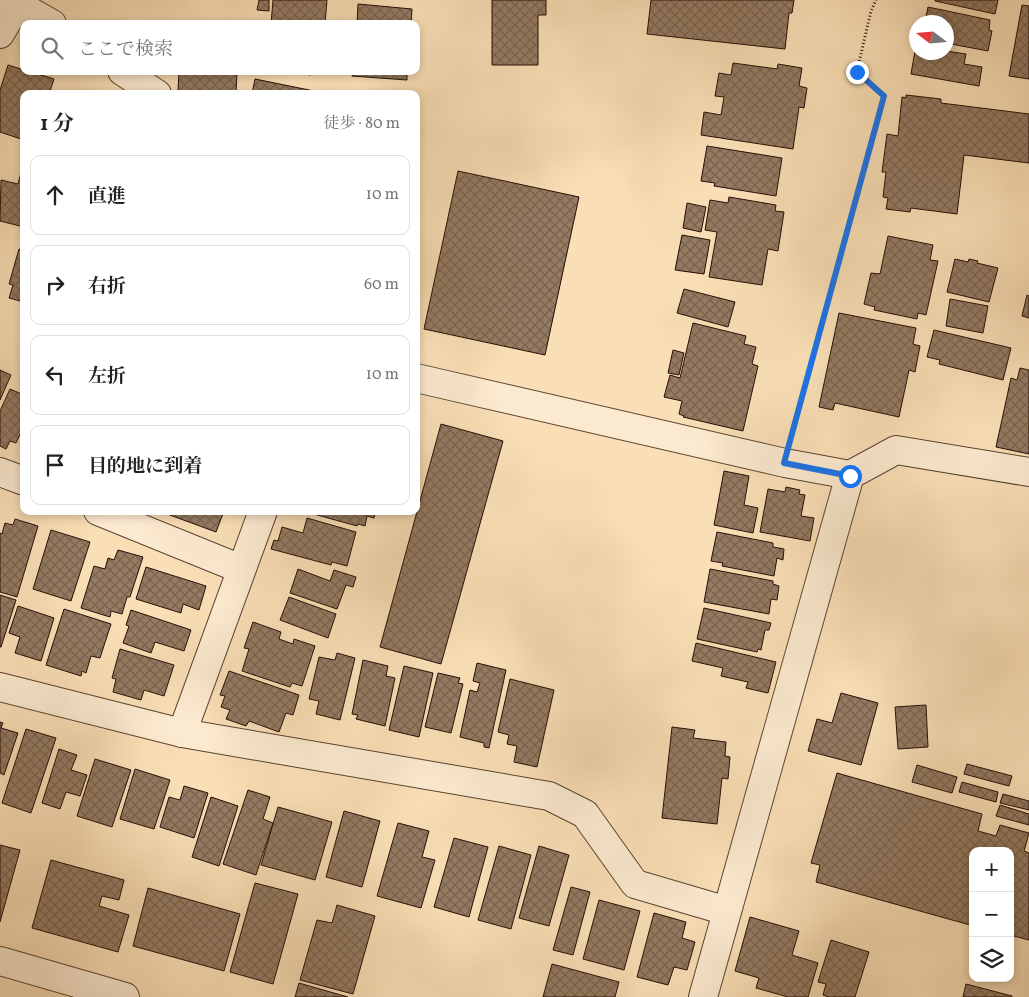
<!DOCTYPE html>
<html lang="ja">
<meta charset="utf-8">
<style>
:root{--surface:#fff;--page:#f6f6f6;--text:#222;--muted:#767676;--line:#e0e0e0}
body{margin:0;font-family:Vollkorn,"Noto Serif JP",serif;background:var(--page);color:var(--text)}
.controls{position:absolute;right:15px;bottom:15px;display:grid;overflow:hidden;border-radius:10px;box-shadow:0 2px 8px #0003}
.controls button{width:45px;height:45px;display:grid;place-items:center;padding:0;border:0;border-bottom:1px solid var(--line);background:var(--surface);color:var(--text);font:25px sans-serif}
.compass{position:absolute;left:909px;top:15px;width:45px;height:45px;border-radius:50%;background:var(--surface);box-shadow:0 2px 8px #0003;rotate:286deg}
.stop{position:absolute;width:15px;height:15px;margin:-11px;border:4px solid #1a73e8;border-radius:50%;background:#fff}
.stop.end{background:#1a73e8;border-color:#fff;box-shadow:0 1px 5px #0008}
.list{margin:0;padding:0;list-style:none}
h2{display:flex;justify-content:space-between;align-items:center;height:65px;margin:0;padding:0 20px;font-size:21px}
h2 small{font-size:16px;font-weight:400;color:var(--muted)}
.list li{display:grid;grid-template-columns:32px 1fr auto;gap:15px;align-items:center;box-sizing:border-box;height:80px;margin:0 10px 10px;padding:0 10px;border:1px solid var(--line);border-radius:10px}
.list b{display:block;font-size:19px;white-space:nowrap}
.list em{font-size:16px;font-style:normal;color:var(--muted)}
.icon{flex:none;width:28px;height:28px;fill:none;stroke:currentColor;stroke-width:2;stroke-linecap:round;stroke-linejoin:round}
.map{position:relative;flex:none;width:1029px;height:997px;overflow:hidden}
.search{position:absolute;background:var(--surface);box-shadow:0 2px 8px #0003;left:20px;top:20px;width:400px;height:55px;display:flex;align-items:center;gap:12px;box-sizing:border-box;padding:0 18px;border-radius:10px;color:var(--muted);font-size:19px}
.panel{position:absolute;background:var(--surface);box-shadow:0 2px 8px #0003;left:20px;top:90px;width:400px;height:425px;border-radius:10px}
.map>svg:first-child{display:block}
</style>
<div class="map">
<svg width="1029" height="997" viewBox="0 0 1029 997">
<defs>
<pattern id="building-cross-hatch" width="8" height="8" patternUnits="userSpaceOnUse" patternTransform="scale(1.25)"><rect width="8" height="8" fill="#947b62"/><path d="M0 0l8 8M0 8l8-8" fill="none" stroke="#79634f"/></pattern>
</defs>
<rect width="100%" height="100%" fill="#fadfb6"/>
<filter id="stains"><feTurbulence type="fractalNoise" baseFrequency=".004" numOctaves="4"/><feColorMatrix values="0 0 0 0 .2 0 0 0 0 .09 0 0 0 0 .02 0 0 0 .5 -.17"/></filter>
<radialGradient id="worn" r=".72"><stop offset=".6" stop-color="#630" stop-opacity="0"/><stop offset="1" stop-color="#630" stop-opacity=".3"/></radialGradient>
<g fill="url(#building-cross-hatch)" stroke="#250f07">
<path d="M 259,0 L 269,0 L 269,11 L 257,10 Z"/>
<path d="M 273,0 L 327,0 L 325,24 L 271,24 Z"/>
<path d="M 492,0 L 546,0 L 546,15 L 538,15 L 538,65 L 492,65 Z"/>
<path d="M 651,0 L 794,0 L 792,13 L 789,13 L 785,49 L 647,34 Z"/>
<path d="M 935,0 L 998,0 L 995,14 L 935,1 Z"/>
<path d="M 358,4 L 412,9 L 411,24 L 357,24 Z"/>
<path d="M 1022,5 L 1029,6 L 1029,79 L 1009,76 Z"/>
<path d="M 928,7 L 990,20 L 989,30 L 992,31 L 988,51 L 946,43 L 946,22 L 925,22 Z"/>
<path d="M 916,45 L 916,52 L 946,52 L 946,51 L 966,54 L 964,64 L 982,67 L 979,86 L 911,74 Z"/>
<path d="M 733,63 L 777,69 L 778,64 L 802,68 L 799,86 L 807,88 L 804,108 L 799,107 L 793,149 L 701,135 L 704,112 L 721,115 L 724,97 L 715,96 L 719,73 L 731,75 Z"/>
<path d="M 8,65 L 54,79 L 49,94 L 24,94 L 24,140 L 0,132 L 0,90 Z"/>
<path d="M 179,71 L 237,71 L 236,93 L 178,91 Z"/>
<path d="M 280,71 L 311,71 L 311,75 Z"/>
<path d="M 353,71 L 407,71 L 407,80 L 352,76 Z"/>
<path d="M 255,79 L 314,91 L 314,94 L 252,94 Z"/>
<path d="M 906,95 L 941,99 L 941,103 L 1029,114 L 1029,163 L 964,155 L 957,214 L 911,208 L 910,212 L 886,209 L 888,198 L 883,197 L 886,172 L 882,172 L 887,134 L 898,136 L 902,97 L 906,98 Z"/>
<path d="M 707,146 L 782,158 L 776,196 L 714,186 L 715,183 L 701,181 Z"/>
<path d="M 23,165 L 24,165 L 24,227 L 0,221 L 1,180 L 18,184 Z"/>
<path d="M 458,171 L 579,197 L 545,355 L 424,329 Z"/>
<path d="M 729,197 L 776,205 L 775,211 L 784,212 L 778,251 L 768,249 L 762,285 L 709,277 L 717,232 L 705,230 L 710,200 L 728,203 Z"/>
<path d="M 687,203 L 706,207 L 701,232 L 683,228 Z"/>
<path d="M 682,235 L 710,240 L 704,274 L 675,270 Z"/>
<path d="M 888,236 L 933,245 L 930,260 L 938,261 L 926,315 L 918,313 L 917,319 L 874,310 L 875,307 L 864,304 L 871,273 L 880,274 Z"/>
<path d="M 24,243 L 24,302 L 9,298 L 13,285 L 9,284 L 19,249 L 22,250 Z"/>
<path d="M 955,259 L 968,262 L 969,259 L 978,261 L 977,263 L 998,268 L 989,302 L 947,292 Z"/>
<path d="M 684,289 L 735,302 L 728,327 L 677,313 Z"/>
<path d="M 1027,295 L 1029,296 L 1029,318 L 1022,316 Z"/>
<path d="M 950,299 L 988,306 L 983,333 L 946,326 Z"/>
<path d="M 839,313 L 916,328 L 913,344 L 920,346 L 915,372 L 909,370 L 899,417 L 835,403 L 833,410 L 819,407 Z"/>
<path d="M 693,323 L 746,336 L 744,344 L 756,347 L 752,364 L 758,366 L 743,431 L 683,417 L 684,416 L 679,414 L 682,401 L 664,397 L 670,375 L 680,378 Z"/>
<path d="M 934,330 L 1011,348 L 1003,380 L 939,364 L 940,360 L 927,357 Z"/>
<path d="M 673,350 L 684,353 L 679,375 L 668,373 Z"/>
<path d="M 1020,368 L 1029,370 L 1029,454 L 996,447 L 1011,378 L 1017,380 Z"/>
<path d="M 0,370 L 11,375 L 0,400 Z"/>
<path d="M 10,389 L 24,395 L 24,431 L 22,430 L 16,443 L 10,441 L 6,449 L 0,446 L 0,411 Z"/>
<path d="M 441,424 L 503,441 L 441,664 L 380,647 Z"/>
<path d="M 724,471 L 749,476 L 744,505 L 758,508 L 753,533 L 714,525 Z"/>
<path d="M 786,487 L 800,490 L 799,494 L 805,495 L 801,516 L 814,518 L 810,541 L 760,532 L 768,489 L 785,492 Z"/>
<path d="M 159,511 L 224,511 L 216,532 Z"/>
<path d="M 303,511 L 376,511 L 374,518 L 367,516 L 365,526 L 358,524 L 357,526 Z"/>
<path d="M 307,518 L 356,532 L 347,566 L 332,562 L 331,565 L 271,549 L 274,540 L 278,541 L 282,527 L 303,533 Z"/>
<path d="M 15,519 L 38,526 L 17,597 L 0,592 L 0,533 L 2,534 L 5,523 L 13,525 Z"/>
<path d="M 51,530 L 90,542 L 71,601 L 33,589 Z"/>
<path d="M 717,532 L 773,543 L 773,547 L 784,549 L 783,560 L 777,558 L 774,576 L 722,566 L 723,563 L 711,561 Z"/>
<path d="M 118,550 L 143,557 L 130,597 L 127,597 L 122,614 L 111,611 L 110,617 L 81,608 L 94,566 L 105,569 L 108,558 L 114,560 Z"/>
<path d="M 146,567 L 206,586 L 199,610 L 183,604 L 181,613 L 136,599 Z"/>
<path d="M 298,569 L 330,581 L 334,570 L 356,577 L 353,587 L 346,585 L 337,609 L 290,593 Z"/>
<path d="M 710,569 L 773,581 L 773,584 L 779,586 L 777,600 L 771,599 L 769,614 L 704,602 Z"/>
<path d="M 0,595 L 16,600 L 1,647 L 0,647 Z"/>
<path d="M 289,597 L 336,614 L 328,638 L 280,620 Z"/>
<path d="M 18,606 L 54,618 L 41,661 L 15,653 L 20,637 L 9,633 Z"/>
<path d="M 704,608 L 771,623 L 769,630 L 765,630 L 761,650 L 758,649 L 757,652 L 697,639 Z"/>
<path d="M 64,609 L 111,624 L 100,658 L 91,656 L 86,673 L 82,671 L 81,676 L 46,665 Z"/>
<path d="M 131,610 L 191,630 L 184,651 L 155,642 L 151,653 L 123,643 L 129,626 L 126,625 Z"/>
<path d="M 253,622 L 281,632 L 279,639 L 293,644 L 294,639 L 315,646 L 302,686 L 292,683 L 290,687 L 242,671 L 249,649 L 244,648 Z"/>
<path d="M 696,643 L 776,662 L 768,693 L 746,688 L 748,682 L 721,676 L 723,668 L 692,661 Z"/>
<path d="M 120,649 L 174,665 L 164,696 L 144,690 L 141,700 L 113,692 L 116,679 L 112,678 Z"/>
<path d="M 337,653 L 355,658 L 340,720 L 316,714 L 319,701 L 309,699 L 319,657 L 335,660 Z"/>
<path d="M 363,660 L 388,666 L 386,676 L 395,678 L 385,726 L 356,719 L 358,715 L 352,714 Z"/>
<path d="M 477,663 L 506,670 L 489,748 L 484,747 L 484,743 L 460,737 L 470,690 L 477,692 L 480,683 L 473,681 Z"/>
<path d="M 404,666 L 433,673 L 419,737 L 389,730 Z"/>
<path d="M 229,671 L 299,695 L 293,715 L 286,713 L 279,732 L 249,721 L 246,726 L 226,719 L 230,710 L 221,707 L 225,696 L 220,695 Z"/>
<path d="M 438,673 L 460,678 L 458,683 L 463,684 L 451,733 L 425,727 Z"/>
<path d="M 510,679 L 554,690 L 537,767 L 514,762 L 517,746 L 507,744 L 509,735 L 498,732 Z"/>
<path d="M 841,693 L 878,703 L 861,765 L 808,751 L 817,719 L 832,723 Z"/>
<path d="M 926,705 L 928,747 L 898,749 L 895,707 Z"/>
<path d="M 0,722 L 3,723 L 1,728 L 18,733 L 4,775 L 0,773 Z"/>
<path d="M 672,727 L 695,730 L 693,738 L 726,742 L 725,756 L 730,757 L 728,779 L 722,778 L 717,824 L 662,818 Z"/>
<path d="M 26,729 L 56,738 L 31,813 L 2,803 Z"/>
<path d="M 59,749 L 77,755 L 71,770 L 87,775 L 80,796 L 66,792 L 60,809 L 42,803 Z"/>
<path d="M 95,759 L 131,770 L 112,827 L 77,816 Z"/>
<path d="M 967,764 L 1012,776 L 1009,786 L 964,774 Z"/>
<path d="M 917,765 L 957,777 L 952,793 L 912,782 Z"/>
<path d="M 135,769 L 170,780 L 154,829 L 120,819 Z"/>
<path d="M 837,773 L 982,814 L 978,831 L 996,836 L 1000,825 L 1029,833 L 1024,851 L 1029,853 L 1029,940 L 1010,935 L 1010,851 L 973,851 L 973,914 L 970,925 L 816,882 L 820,865 L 811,863 Z"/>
<path d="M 962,782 L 998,792 L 996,802 L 959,792 Z"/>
<path d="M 184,786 L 208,793 L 194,838 L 160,827 L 169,797 L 180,800 Z"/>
<path d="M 248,790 L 270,797 L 263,819 L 273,823 L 256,875 L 223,864 Z"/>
<path d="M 1003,794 L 1029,801 L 1029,810 L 1000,803 Z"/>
<path d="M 211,797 L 238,806 L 219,866 L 192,857 Z"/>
<path d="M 1000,805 L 1029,814 L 1029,825 L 996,816 Z"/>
<path d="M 278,807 L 332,822 L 315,880 L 261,865 Z"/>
<path d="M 344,811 L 380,821 L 362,887 L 326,877 Z"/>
<path d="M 398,823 L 429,831 L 422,857 L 435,860 L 421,908 L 377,896 Z"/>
<path d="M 454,838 L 488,847 L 469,917 L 434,907 Z"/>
<path d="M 0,845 L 20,850 L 0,922 Z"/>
<path d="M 499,846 L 531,855 L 511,929 L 478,920 Z"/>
<path d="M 539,846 L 569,855 L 549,926 L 519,918 Z"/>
<path d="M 51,860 L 124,880 L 119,900 L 102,896 L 99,906 L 129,915 L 118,952 L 32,928 Z"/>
<path d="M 255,883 L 298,894 L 273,984 L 230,972 Z"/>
<path d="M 571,887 L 590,892 L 573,955 L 553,950 Z"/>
<path d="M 148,888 L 240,914 L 224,971 L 133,946 Z"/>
<path d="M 599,900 L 640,911 L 624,970 L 583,959 Z"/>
<path d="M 337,905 L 375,916 L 353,994 L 300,980 L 317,920 L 332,923 Z"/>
<path d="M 654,913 L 686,922 L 682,938 L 695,942 L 687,970 L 674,967 L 668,985 L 637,977 Z"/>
<path d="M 750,917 L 799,931 L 792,955 L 818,963 L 808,997 L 788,997 L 756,988 L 759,978 L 735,971 Z"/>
<path d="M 831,940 L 869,952 L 855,997 L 829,997 L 823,995 L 826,984 L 818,982 Z"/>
<path d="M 552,964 L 619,982 L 615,997 L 543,997 Z"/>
<path d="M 299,983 L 348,997 L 295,997 Z"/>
<path d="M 966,984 L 1012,996 L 1012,997 L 963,997 Z"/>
</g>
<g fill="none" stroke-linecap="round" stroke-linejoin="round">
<defs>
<g id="minor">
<path d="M 0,1 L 17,4 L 52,24"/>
<path d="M 0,34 L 20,0"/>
<path d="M 122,71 L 157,94"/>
<path d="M 416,378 L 785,463 L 850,475 L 896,450 L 1029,472"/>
<path d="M 0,472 L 24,481"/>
<path d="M 98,511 L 241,569"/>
<path d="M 0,687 L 182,733 L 549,796 L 585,814 L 635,884 L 727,911"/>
<path d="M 182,733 L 263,511"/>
<path d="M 0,961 L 125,997"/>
<path d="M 703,997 L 850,475"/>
</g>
</defs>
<use href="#minor" stroke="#5a4333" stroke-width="30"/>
<path stroke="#250f07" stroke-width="3" stroke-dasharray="1 2.5" stroke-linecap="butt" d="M 794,429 L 884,96 L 857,71 L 871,11 L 876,0"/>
<use href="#minor" stroke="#fcead0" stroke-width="28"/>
</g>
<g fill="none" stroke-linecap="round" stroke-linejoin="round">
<path stroke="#1a73e8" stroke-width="6" d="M 850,476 L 784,463 L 884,96 L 857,72"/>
</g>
<rect width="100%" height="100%" filter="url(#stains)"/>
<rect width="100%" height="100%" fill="url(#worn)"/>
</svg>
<div class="controls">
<button>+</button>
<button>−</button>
<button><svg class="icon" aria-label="layers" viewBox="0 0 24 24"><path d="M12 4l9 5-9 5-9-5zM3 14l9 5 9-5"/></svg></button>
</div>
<svg class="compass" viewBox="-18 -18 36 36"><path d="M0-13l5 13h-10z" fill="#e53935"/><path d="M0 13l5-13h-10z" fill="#767676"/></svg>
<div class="stop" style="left:850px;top:476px"></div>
<div class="stop end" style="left:857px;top:72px"></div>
<div class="search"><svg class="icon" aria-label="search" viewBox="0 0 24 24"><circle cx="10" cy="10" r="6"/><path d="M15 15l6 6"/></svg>ここで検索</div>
<section class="panel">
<h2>1 分<small>徒歩 · 80 m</small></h2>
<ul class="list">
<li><svg class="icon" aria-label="ahead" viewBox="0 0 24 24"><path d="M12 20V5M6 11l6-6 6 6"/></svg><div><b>直進</b></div><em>10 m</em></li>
<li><svg class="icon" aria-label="right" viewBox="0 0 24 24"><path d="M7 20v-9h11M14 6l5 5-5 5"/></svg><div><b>右折</b></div><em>60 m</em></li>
<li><svg class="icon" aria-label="left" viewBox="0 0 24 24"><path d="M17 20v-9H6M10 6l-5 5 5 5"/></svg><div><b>左折</b></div><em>10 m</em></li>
<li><svg class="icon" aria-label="arrive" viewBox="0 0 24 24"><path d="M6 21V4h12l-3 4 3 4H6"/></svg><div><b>目的地に到着</b></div></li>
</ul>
</section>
</div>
